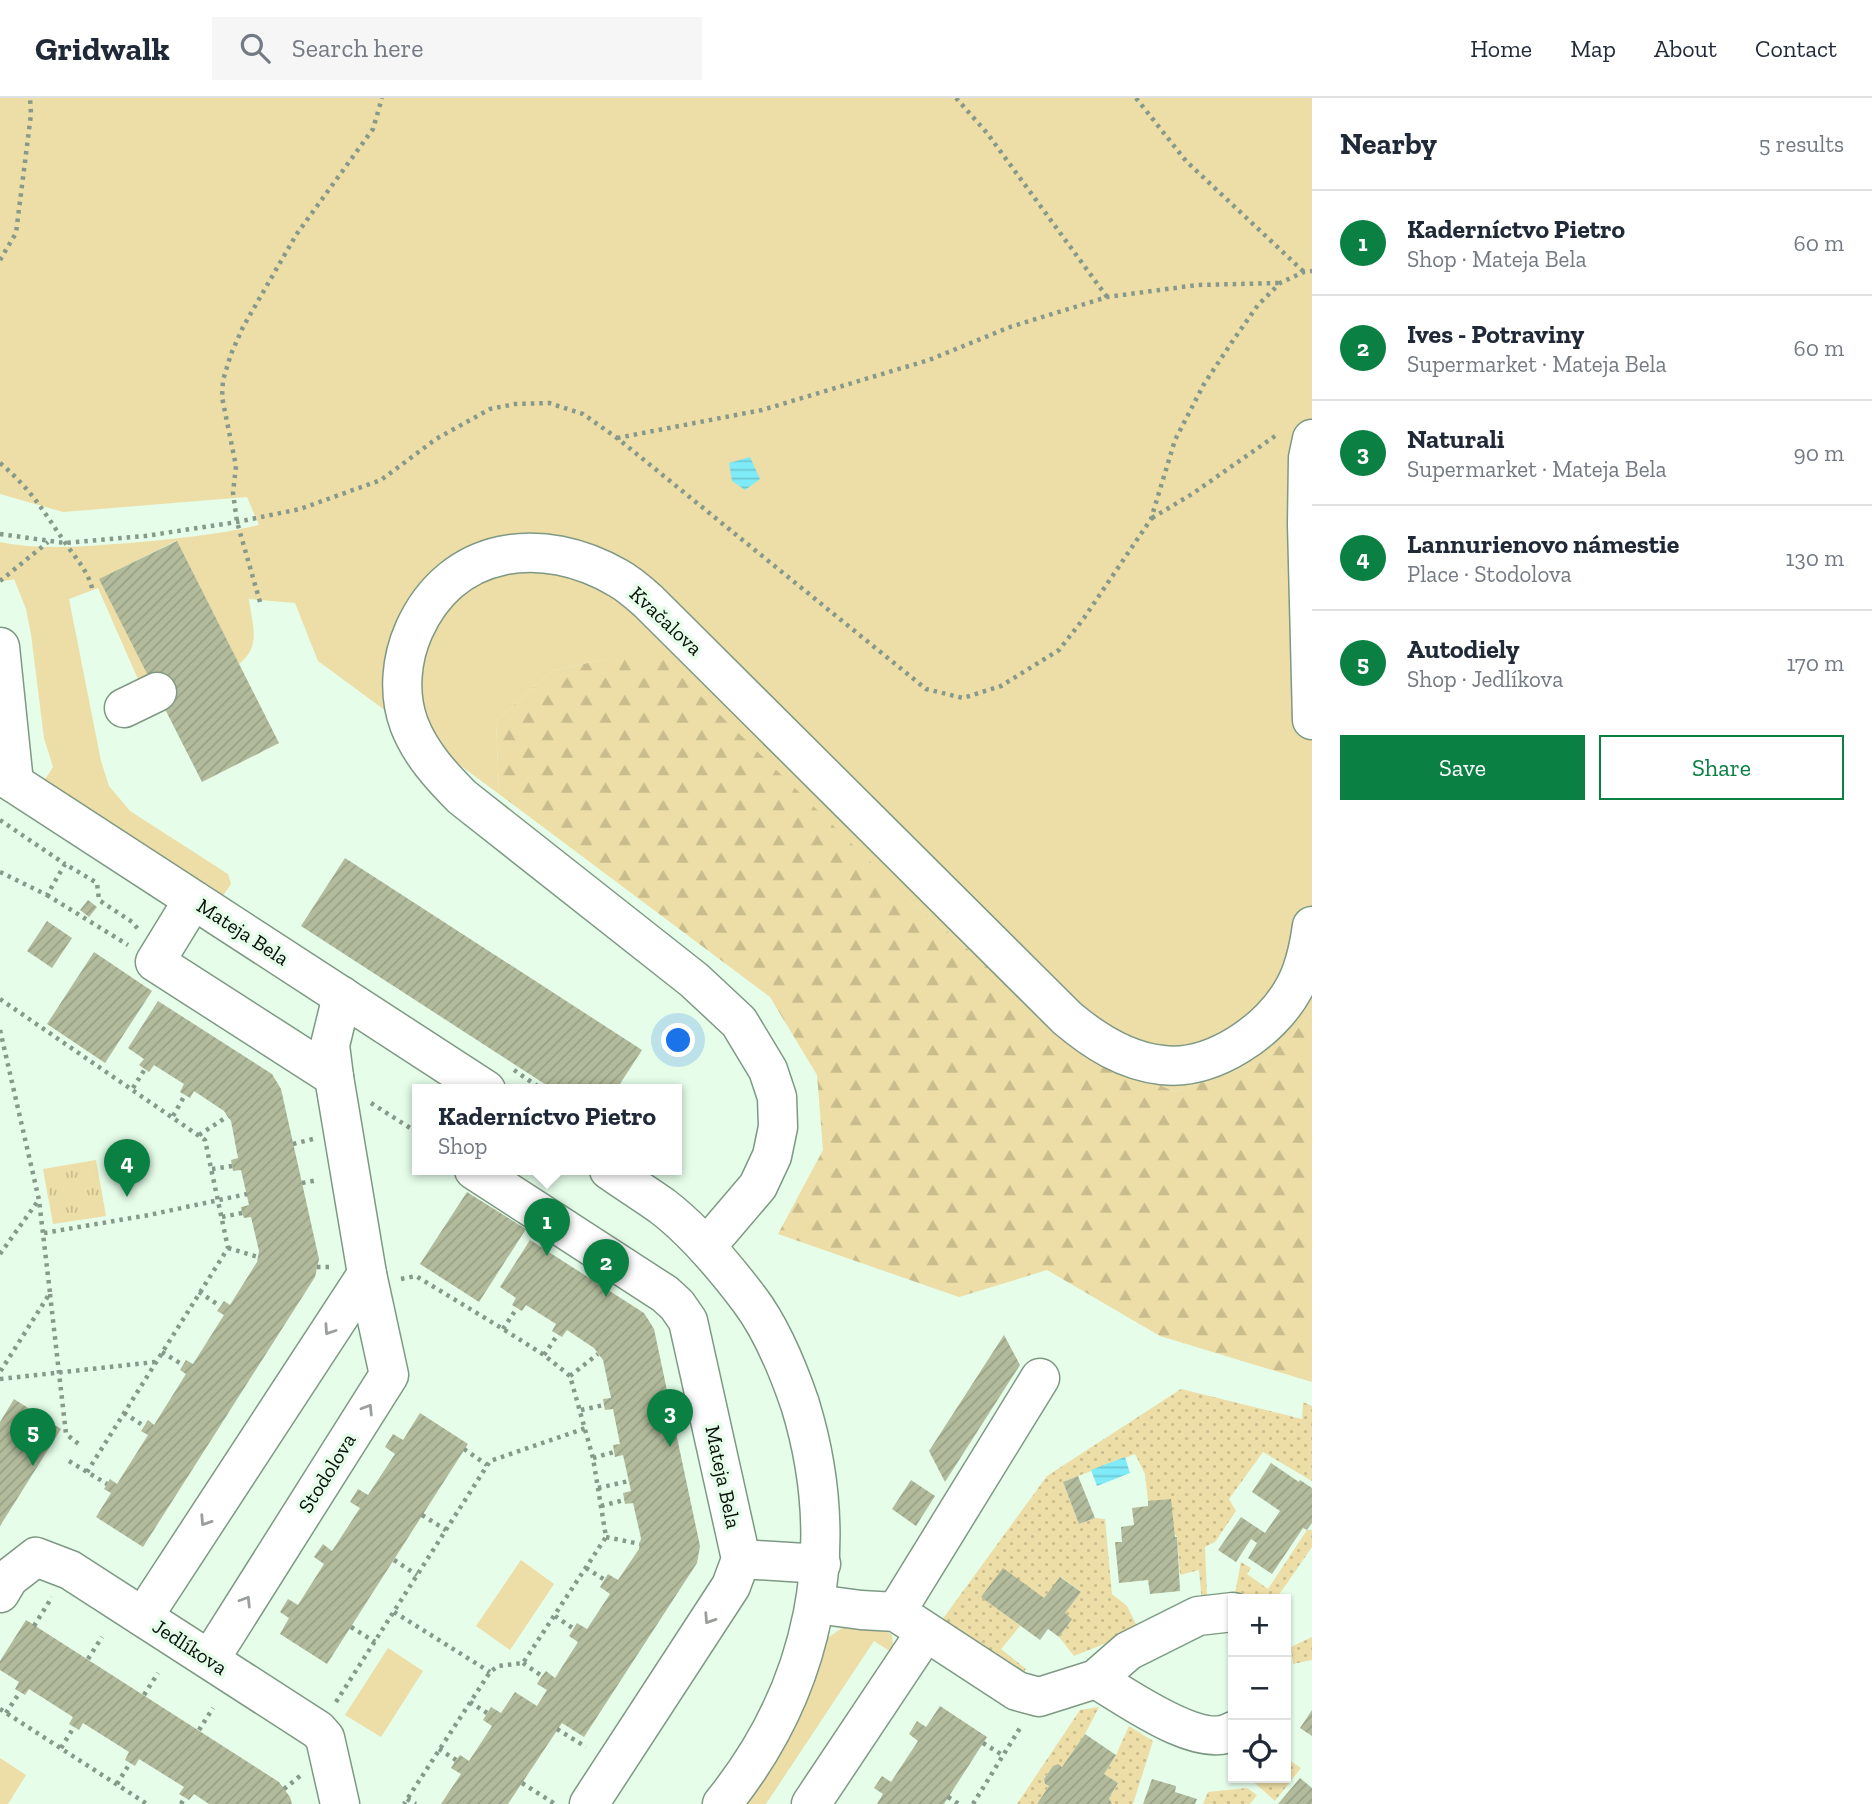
<!DOCTYPE html>
<meta charset="utf-8">
<style>
:root{--surface:#fff;--page:#f6f6f7;--text:#1f2937;--muted:#747a83;--line:#e0e1e3;--accent:#0b8043}
body{margin:0;font-family:"Zilla Slab",serif;background:var(--page);color:var(--text)}
.controls{position:absolute;right:21px;bottom:21px;display:grid;overflow:hidden;border-radius:0px;box-shadow:0 2px 5px #0004}
.controls button{width:63px;height:63px;display:grid;place-items:center;padding:0;border:0;border-bottom:2px solid var(--line);background:var(--surface);color:var(--text);font:35px sans-serif}
.you{position:absolute;left:679px;top:943px;width:24px;height:24px;margin:-18px;border:5px solid #fff;border-radius:50%;background:#1a73e8;box-shadow:0 0 0 10px #1a73e833}
.badge{display:grid;place-items:center;width:46px;height:46px;border-radius:50%;background:var(--accent);color:#fff;font-size:23px;font-weight:700}
.pin{position:absolute;translate:-50% -58px;filter:drop-shadow(0 2px 4px #0008)}
.pin::after{content:'';position:absolute;top:37px;width:24px;height:21px;background:inherit;clip-path:polygon(0 0,100% 0,50% 100%)}
.popup{position:absolute;left:412px;top:986px;width:270px;height:91px;box-sizing:border-box;display:grid;place-content:center;border-radius:0px;background:var(--surface);filter:drop-shadow(0 2px 5px #0005);font-size:23px;white-space:nowrap;color:var(--muted)}
.popup b{font-size:26px;color:var(--text)}
.popup::after{content:'';position:absolute;left:50%;top:100%;margin-left:-14px;border:14px solid transparent;border-top-color:var(--surface)}
.list{margin:0;padding:0;list-style:none}
h2{display:flex;justify-content:space-between;align-items:center;height:91px;margin:0;padding:0 28px;font-size:30px}
h2 small{font-size:23px;font-weight:400;color:var(--muted)}
.list li{display:grid;grid-template-columns:46px 1fr auto;gap:21px;align-items:center;box-sizing:border-box;height:105px;padding:0 28px;border-top:2px solid var(--line)}
.list b{display:block;font-size:26px;white-space:nowrap}
.list p{margin:0;font-size:23px;white-space:nowrap;color:var(--muted)}
.list em{font-size:23px;font-style:normal;color:var(--muted)}
.actions{display:flex;gap:14px;padding:21px 28px}
.actions a{flex:1;padding:16px 0;border:2px solid var(--accent);border-radius:0px;text-align:center;font-size:24px;color:var(--accent)}
.actions .main{background:var(--accent);color:#fff}
.icon{flex:none;width:38px;height:38px;fill:none;stroke:currentColor;stroke-width:2;stroke-linecap:round;stroke-linejoin:round}
.map{position:relative;flex:none;width:1312px;height:1706px;overflow:hidden}
header{display:flex;align-items:center;gap:42px;box-sizing:border-box;height:98px;padding:0 35px;background:var(--surface);border-bottom:2px solid var(--line)}
header strong{font-size:33px}
nav{display:flex;gap:38px;margin-inline-start:auto;font-size:24px}
.search{width:490px;height:63px;background:var(--page);display:flex;align-items:center;gap:18px;box-sizing:border-box;padding:0 24px;border-radius:0px;color:var(--muted);font-size:26px}
main{display:flex}
aside{flex:1;background:var(--surface)}
.map>svg:first-child{display:block}
</style>
<header>
<strong>Gridwalk</strong>
<div class="search"><svg class="icon" aria-label="search" viewBox="0 0 24 24"><circle cx="10" cy="10" r="6"/><path d="M15 15l6 6"/></svg>Search here</div>
<nav><a>Home</a><a>Map</a><a>About</a><a>Contact</a></nav>
</header>
<main>
<div class="map">
<svg width="1312" height="1706" viewBox="0 0 1312 1706">
<defs>
<pattern id="forest-firs" width="22" height="20" patternUnits="userSpaceOnUse" patternTransform="scale(1.75)"><rect width="22" height="20" fill="#eddda6"/><path d="M5 1l3.5 6h-7zM16 11l3.5 6h-7z" fill="#cabd8d"/></pattern>
<pattern id="park-tufts" width="24" height="20" patternUnits="userSpaceOnUse" patternTransform="scale(1.75)"><rect width="24" height="20" fill="#eddda6"/><path d="M3 7l-1-3M5 7V3M7 7l1-3M15 17l-1-3M17 17v-4M19 17l1-3" fill="none" stroke="#cabd8d"/></pattern>
<pattern id="garden-dots" width="8" height="8" patternUnits="userSpaceOnUse" patternTransform="scale(1.75)"><rect width="8" height="8" fill="#eddda6"/><path d="M2 2h.1M6 6h.1" fill="none" stroke="#cabd8d" stroke-width="1.8" stroke-linecap="round"/></pattern>
<pattern id="water-rules" width="6" height="5" patternUnits="userSpaceOnUse" patternTransform="scale(1.75)"><rect width="6" height="5" fill="#7feaf8"/><path d="M0 2.5h6" fill="none" stroke="#6cc8d3"/></pattern>
<pattern id="building-hatch" width="6" height="6" patternUnits="userSpaceOnUse" patternTransform="scale(1.75)"><rect width="6" height="6" fill="#b2bc9c"/><path d="M-1 1l2-2M0 6l6-6M5 7l2-2" fill="none" stroke="#98a185"/></pattern>
</defs>
<rect width="100%" height="100%" fill="#e5fde9"/>
<g fill="#eddda6">
<path d="M 0,0 L 1312,0 L 1312,917 L 1263,963 L 1176,994 L 1097,961 L 904,797 L 606,561 L 552,573 L 496,623 L 499,696 L 318,563 L 295,505 L 249,501 C 252,527 262,548 239,566 L 176,443 L 100,481 L 151,582 L 141,588 L 98,490 L 69,501 L 101,663 L 109,688 L 130,713 L 228,776 L 231,786 L 222,799 L 44,683 L 53,669 L 44,640 L 31,536 L 26,511 L 14,481 L 0,484 L 0,444 C 44,453 86,448 130,445 C 173,441 217,437 259,427 L 247,399 L 63,414 L 0,396 Z"/>
<path d="M 521,1462 L 554,1486 L 510,1552 L 476,1528 Z"/>
<path d="M 864,1528 L 881,1529 L 892,1537 L 894,1556 L 874,1543 L 766,1706 L 744,1706 C 784,1657 811,1602 826,1541 L 842,1530 Z"/>
<path d="M 388,1550 L 423,1573 L 381,1639 L 345,1617 Z"/>
<path d="M 0,1660 L 26,1677 L 8,1706 L 0,1706 Z"/>
</g>
<path fill="url(#forest-firs)" d="M 661,559 L 904,797 L 1097,961 L 1176,994 L 1263,963 L 1312,917 L 1312,1284 L 1160,1238 L 1047,1172 L 959,1199 L 778,1136 L 823,1052 L 817,977 L 770,899 L 499,696 L 496,623 L 552,573 L 606,561 Z"/>
<path fill="url(#park-tufts)" d="M 96,1062 L 106,1118 L 53,1126 L 43,1071 Z"/>
<g fill="url(#garden-dots)">
<path d="M 1181,1291 L 1302,1321 L 1303,1304 L 1312,1308 L 1312,1383 L 1263,1354 L 1229,1401 L 1236,1413 L 1215,1444 L 1205,1449 L 1207,1497 L 1202,1506 L 1199,1472 L 1180,1477 L 1177,1439 L 1148,1403 L 1145,1376 L 1135,1356 L 1063,1384 L 1079,1426 L 1095,1420 L 1105,1421 L 1112,1496 L 1127,1508 L 1139,1532 L 1074,1558 L 1059,1539 L 1072,1521 L 1065,1515 L 1081,1494 L 1061,1479 L 1044,1500 L 982,1499 L 1020,1528 L 1001,1551 L 1026,1571 L 1020,1579 L 942,1522 L 1047,1378 Z"/>
<path d="M 1307,1432 L 1312,1432 L 1312,1449 L 1276,1501 L 1234,1501 L 1241,1464 L 1251,1470 L 1247,1476 L 1268,1491 Z"/>
<path d="M 1312,1539 L 1312,1562 L 1293,1566 L 1291,1549 Z"/>
<path d="M 1099,1609 L 1085,1636 L 1062,1669 L 1058,1667 L 1053,1668 L 1044,1681 L 1045,1686 L 1049,1688 L 1037,1706 L 1017,1706 L 1080,1612 Z"/>
<path d="M 1129,1628 L 1153,1643 L 1133,1706 L 1111,1706 L 1109,1700 L 1118,1685 L 1104,1676 L 1116,1657 Z"/>
<path d="M 1286,1660 L 1301,1670 L 1275,1703 L 1249,1680 L 1286,1680 Z"/>
<path d="M 1247,1690 L 1257,1697 L 1250,1706 L 1203,1706 L 1208,1694 Z"/>
</g>
<g fill="url(#water-rules)">
<path d="M 750,359 L 760,381 L 745,392 L 732,383 L 729,365 Z"/>
<path d="M 1125,1359 L 1130,1375 L 1097,1388 L 1091,1372 Z"/>
</g>
<g fill="url(#building-hatch)">
<path d="M 177,443 L 279,645 L 202,684 L 99,481 Z"/>
<path d="M 345,760 L 642,952 L 616,992 L 554,992 L 301,828 Z"/>
<path d="M 88,802 L 97,809 L 89,819 L 80,812 Z"/>
<path d="M 47,823 L 72,840 L 52,870 L 27,853 Z"/>
<path d="M 94,854 L 152,893 L 105,965 L 47,926 Z"/>
<path d="M 158,903 L 272,976 L 281,991 L 319,1161 L 315,1179 L 143,1449 L 96,1419 L 111,1395 L 104,1391 L 110,1381 L 117,1386 L 148,1337 L 141,1333 L 148,1322 L 154,1327 L 186,1276 L 180,1272 L 186,1262 L 193,1266 L 224,1217 L 217,1213 L 224,1203 L 230,1207 L 257,1164 L 259,1153 L 251,1119 L 244,1120 L 242,1115 L 241,1109 L 249,1107 L 241,1072 L 233,1073 L 231,1062 L 238,1060 L 231,1023 L 224,1013 L 194,993 L 190,1000 L 180,994 L 184,986 L 154,967 L 149,974 L 139,967 L 144,961 L 128,950 Z"/>
<path d="M 467,1094 L 526,1131 L 479,1204 L 420,1166 Z"/>
<path d="M 530,1142 L 644,1215 L 654,1231 L 700,1448 L 697,1465 L 584,1639 L 562,1625 L 508,1706 L 441,1706 L 461,1676 L 451,1670 L 456,1662 L 460,1657 L 469,1663 L 492,1628 L 483,1622 L 491,1609 L 501,1615 L 515,1594 L 537,1608 L 547,1592 L 537,1586 L 542,1578 L 546,1573 L 555,1580 L 578,1544 L 569,1538 L 577,1525 L 587,1531 L 610,1496 L 600,1489 L 608,1476 L 618,1482 L 639,1451 L 641,1440 L 633,1405 L 625,1406 L 623,1395 L 631,1393 L 623,1357 L 615,1359 L 613,1347 L 620,1346 L 613,1311 L 605,1312 L 604,1307 L 603,1301 L 611,1300 L 603,1262 L 594,1250 L 567,1232 L 562,1239 L 552,1233 L 556,1226 L 526,1207 L 522,1213 L 512,1207 L 516,1200 L 500,1189 Z"/>
<path d="M 1004,1237 L 1020,1267 L 945,1384 L 929,1353 Z"/>
<path d="M 14,1301 L 61,1331 L 0,1428 L 0,1324 Z"/>
<path d="M 420,1315 L 468,1346 L 327,1566 L 280,1536 L 289,1520 L 280,1514 L 288,1501 L 298,1507 L 324,1466 L 314,1459 L 323,1446 L 332,1453 L 360,1410 L 350,1404 L 358,1391 L 368,1397 L 395,1356 L 385,1349 L 393,1336 L 403,1342 Z"/>
<path d="M 1271,1365 L 1299,1384 L 1300,1382 L 1312,1390 L 1312,1425 L 1307,1432 L 1303,1430 L 1272,1476 L 1248,1460 L 1257,1445 L 1251,1441 L 1236,1464 L 1218,1452 L 1241,1419 L 1265,1435 L 1280,1413 L 1252,1394 Z"/>
<path d="M 1078,1378 L 1095,1420 L 1079,1426 L 1063,1384 Z"/>
<path d="M 911,1382 L 935,1398 L 916,1428 L 892,1411 Z"/>
<path d="M 1171,1401 L 1175,1439 L 1177,1439 L 1180,1493 L 1150,1496 L 1148,1482 L 1119,1485 L 1115,1444 L 1122,1444 L 1121,1429 L 1134,1427 L 1132,1410 L 1148,1408 L 1148,1403 Z"/>
<path d="M 1003,1470 L 1044,1500 L 1060,1479 L 1081,1494 L 1065,1515 L 1072,1521 L 1059,1539 L 1048,1531 L 1040,1542 L 981,1499 Z"/>
<path d="M 26,1522 L 279,1684 L 290,1699 L 292,1706 L 209,1706 L 194,1696 L 189,1702 L 179,1696 L 184,1689 L 139,1661 L 135,1668 L 125,1662 L 129,1654 L 83,1625 L 79,1632 L 69,1626 L 73,1619 L 29,1591 L 25,1597 L 15,1591 L 19,1584 L 0,1572 L 0,1563 Z"/>
<path d="M 940,1608 L 987,1639 L 944,1706 L 877,1706 L 883,1696 L 874,1690 L 882,1678 L 891,1684 L 918,1643 L 909,1636 L 917,1623 L 926,1629 Z"/>
<path d="M 1312,1612 L 1312,1638 L 1300,1630 Z"/>
<path d="M 1085,1636 L 1116,1657 L 1104,1676 L 1118,1685 L 1109,1700 L 1112,1706 L 1037,1706 L 1049,1688 L 1045,1686 L 1044,1681 L 1053,1668 L 1058,1666 L 1062,1669 Z"/>
<path d="M 1300,1680 L 1312,1690 L 1312,1706 L 1278,1706 Z"/>
<path d="M 1152,1681 L 1176,1688 L 1175,1694 L 1197,1701 L 1195,1706 L 1143,1706 Z"/>
</g>
<g fill="none" stroke-linecap="round" stroke-linejoin="round">
<defs>
<g id="minor">
<path d="M 1312,341 L 1308,360 L 1307,426 L 1312,622"/>
<path d="M 0,549 L 14,685"/>
<path d="M 124,610 L 157,594"/>
<path d="M 0,676 L 486,992"/>
<path d="M 193,802 L 155,864 L 334,979"/>
<path d="M 474,1072 L 665,1196 L 677,1207 L 688,1223 L 741,1461 L 731,1488 L 589,1706"/>
<path d="M 609,1072 C 626,1084 645,1096 662,1108 C 695,1133 724,1168 749,1201 C 772,1231 788,1271 800,1306 C 844,1449 816,1590 722,1706"/>
<path d="M 706,1149 L 758,1088 L 772,1058 L 778,1029 L 777,999 L 768,972 L 739,924 L 694,882 L 462,699 C 441,678 420,655 409,626 C 398,596 401,561 414,532 C 452,447 543,436 618,480 C 629,486 639,495 648,503 L 1067,920 C 1094,943 1125,963 1162,967 C 1212,973 1271,933 1294,890 C 1305,871 1309,849 1312,828"/>
<path d="M 741,1461 L 821,1466"/>
<path d="M 0,1495 L 9,1480 L 36,1459 L 70,1472 L 318,1632 L 325,1640 L 340,1706"/>
<path d="M 816,1506 L 861,1512 L 896,1514 L 1017,1593 L 1039,1599 L 1096,1581 L 1128,1553 L 1198,1518 L 1233,1514"/>
<path d="M 896,1514 L 1040,1280"/>
<path d="M 143,1519 L 367,1176"/>
<path d="M 210,1561 L 389,1277 L 367,1176 L 334,979 L 330,947 L 342,898"/>
<path d="M 1096,1581 C 1125,1598 1200,1653 1233,1633"/>
<path d="M 811,1706 L 925,1535"/>
</g>
</defs>
<use href="#minor" stroke="#7e9983" stroke-width="41"/>
<g stroke="#87998a" stroke-width="4.5" stroke-dasharray="3.5 5" stroke-linecap="butt">
<path d="M 956,0 L 987,35 L 1107,199"/>
<path d="M 1136,0 L 1186,63 L 1304,174"/>
<path d="M 0,162 L 16,135 L 31,16 L 30,0"/>
<path d="M 617,340 L 762,312 L 929,262 L 1010,229 L 1107,199 L 1197,187 L 1279,185"/>
<path d="M 0,365 C 32,392 43,413 66,446 C 77,462 89,474 93,494"/>
<path d="M 1152,420 L 1192,396 L 1278,336"/>
<path d="M 0,436 L 65,445 L 145,438 L 237,424 L 300,411 L 381,382 L 436,341 L 490,311 L 515,306 L 549,305 L 583,316 L 617,340 L 926,591 L 963,600 L 1001,588 L 1059,552 L 1084,520 L 1151,421 L 1175,342 L 1204,286 L 1234,241 L 1258,207 L 1280,185 L 1304,174 L 1312,173"/>
<path d="M 0,483 L 48,444"/>
<path d="M 260,504 L 237,424 L 233,395 L 236,368 L 222,299 L 223,282 L 231,256 L 243,229 L 296,137 L 373,31 L 382,0"/>
<path d="M 0,722 L 65,766"/>
<path d="M 0,774 L 47,797 L 65,766 L 97,785 L 99,802 L 132,824 L 138,831"/>
<path d="M 47,797 L 128,847"/>
<path d="M 0,901 L 205,1042 L 228,1150 L 87,1374"/>
<path d="M 0,932 L 39,1102 L 50,1195 L 0,1274"/>
<path d="M 514,972 L 543,992"/>
<path d="M 133,990 L 145,971"/>
<path d="M 371,1005 L 418,1035"/>
<path d="M 173,1018 L 185,997"/>
<path d="M 199,1037 L 228,1018"/>
<path d="M 293,1046 L 313,1041"/>
<path d="M 212,1071 L 232,1068"/>
<path d="M 302,1085 L 318,1082"/>
<path d="M 222,1119 L 242,1115"/>
<path d="M 44,1135 L 149,1117 L 247,1096"/>
<path d="M 228,1150 L 258,1159"/>
<path d="M 0,1156 L 38,1103"/>
<path d="M 317,1169 L 331,1169"/>
<path d="M 401,1181 L 416,1178 L 503,1231 L 544,1257 L 570,1278 L 593,1360 L 606,1439 L 523,1565 L 498,1568 L 490,1574 L 404,1706"/>
<path d="M 199,1194 L 220,1208"/>
<path d="M 50,1196 L 66,1336 L 80,1347"/>
<path d="M 503,1231 L 517,1210"/>
<path d="M 162,1254 L 183,1267"/>
<path d="M 544,1257 L 558,1236"/>
<path d="M 570,1278 L 598,1256"/>
<path d="M 0,1281 L 155,1264"/>
<path d="M 581,1312 L 604,1307"/>
<path d="M 124,1315 L 144,1328"/>
<path d="M 464,1351 L 487,1367"/>
<path d="M 593,1360 L 614,1354"/>
<path d="M 69,1363 L 107,1386"/>
<path d="M 598,1390 L 629,1383"/>
<path d="M 601,1408 L 624,1402"/>
<path d="M 422,1417 L 446,1432"/>
<path d="M 606,1439 L 640,1446"/>
<path d="M 394,1462 L 417,1477"/>
<path d="M 586,1470 L 605,1482"/>
<path d="M 394,1514 L 490,1574"/>
<path d="M 555,1518 L 574,1531"/>
<path d="M 34,1528 L 52,1499"/>
<path d="M 351,1529 L 375,1544"/>
<path d="M 88,1561 L 102,1539"/>
<path d="M 523,1565 L 542,1578"/>
<path d="M 144,1597 L 158,1575"/>
<path d="M 336,1604 L 490,1363 L 586,1330"/>
<path d="M 470,1604 L 487,1615"/>
<path d="M 0,1611 L 147,1706"/>
<path d="M 6,1615 L 20,1594"/>
<path d="M 557,1631 L 586,1649"/>
<path d="M 199,1632 L 213,1610"/>
<path d="M 983,1645 L 1004,1658"/>
<path d="M 61,1650 L 74,1629"/>
<path d="M 439,1651 L 456,1662"/>
<path d="M 522,1685 L 555,1706"/>
<path d="M 117,1686 L 130,1665"/>
<path d="M 284,1691 L 300,1678"/>
<path d="M 948,1699 L 959,1706"/>
<path d="M 407,1701 L 416,1706"/>
<path d="M 181,1706 L 185,1699"/>
<path d="M 973,1706 L 1020,1630"/>
</g>
<use href="#minor" stroke="#fff" stroke-width="38"/>
</g>
<defs><path id="oneway-chevron" d="M-2-3.5L2.5 0L-2 3.5" fill="none" stroke-width="1.6" stroke-linecap="round" stroke-linejoin="round" transform="scale(1.75)"/></defs>
<g stroke="#9b9f9c">
<use href="#oneway-chevron" transform="translate(329 1232) rotate(124)"/>
<use href="#oneway-chevron" transform="translate(368 1311) rotate(-58)"/>
<use href="#oneway-chevron" transform="translate(205 1423) rotate(123)"/>
<use href="#oneway-chevron" transform="translate(246 1503) rotate(-58)"/>
<use href="#oneway-chevron" transform="translate(709 1521) rotate(123)"/>
</g>
<g text-anchor="middle" stroke-width="7" stroke-linejoin="round" paint-order="stroke">
<g font-size="21" fill="#061008" stroke="#e5fde9">
<text transform="translate(666 523) rotate(43)" y="7">Kvačalova</text>
<text transform="translate(243 834) rotate(33)" y="7">Mateja Bela</text>
<text transform="translate(327 1375) rotate(-58)" y="7">Stodolova</text>
<text transform="translate(723 1379) rotate(78)" y="7">Mateja Bela</text>
<text transform="translate(190 1549) rotate(33)" y="7">Jedlíkova</text>
</g>
</g>
</svg>
<div class="controls">
<button>+</button>
<button>−</button>
<button><svg class="icon" aria-label="locate" viewBox="0 0 24 24"><circle cx="12" cy="12" r="6"/><path d="M12 2v4M12 18v4M2 12h4M18 12h4"/></svg></button>
</div>
<div class="you"></div>
<div class="pin badge" style="left:547px;top:1158px">1</div>
<div class="popup"><b>Kaderníctvo Pietro</b>Shop</div>
<div class="pin badge" style="left:606px;top:1199px">2</div>
<div class="pin badge" style="left:670px;top:1349px">3</div>
<div class="pin badge" style="left:127px;top:1099px">4</div>
<div class="pin badge" style="left:33px;top:1368px">5</div>
</div>
<aside>
<h2>Nearby<small>5 results</small></h2>
<ul class="list">
<li><span class="badge">1</span><div><b>Kaderníctvo Pietro</b><p>Shop · Mateja Bela</p></div><em>60 m</em></li>
<li><span class="badge">2</span><div><b>Ives - Potraviny</b><p>Supermarket · Mateja Bela</p></div><em>60 m</em></li>
<li><span class="badge">3</span><div><b>Naturali</b><p>Supermarket · Mateja Bela</p></div><em>90 m</em></li>
<li><span class="badge">4</span><div><b>Lannurienovo námestie</b><p>Place · Stodolova</p></div><em>130 m</em></li>
<li><span class="badge">5</span><div><b>Autodiely</b><p>Shop · Jedlíkova</p></div><em>170 m</em></li>
</ul>
<div class="actions"><a class="main">Save</a><a>Share</a></div>
</aside>
</main>
